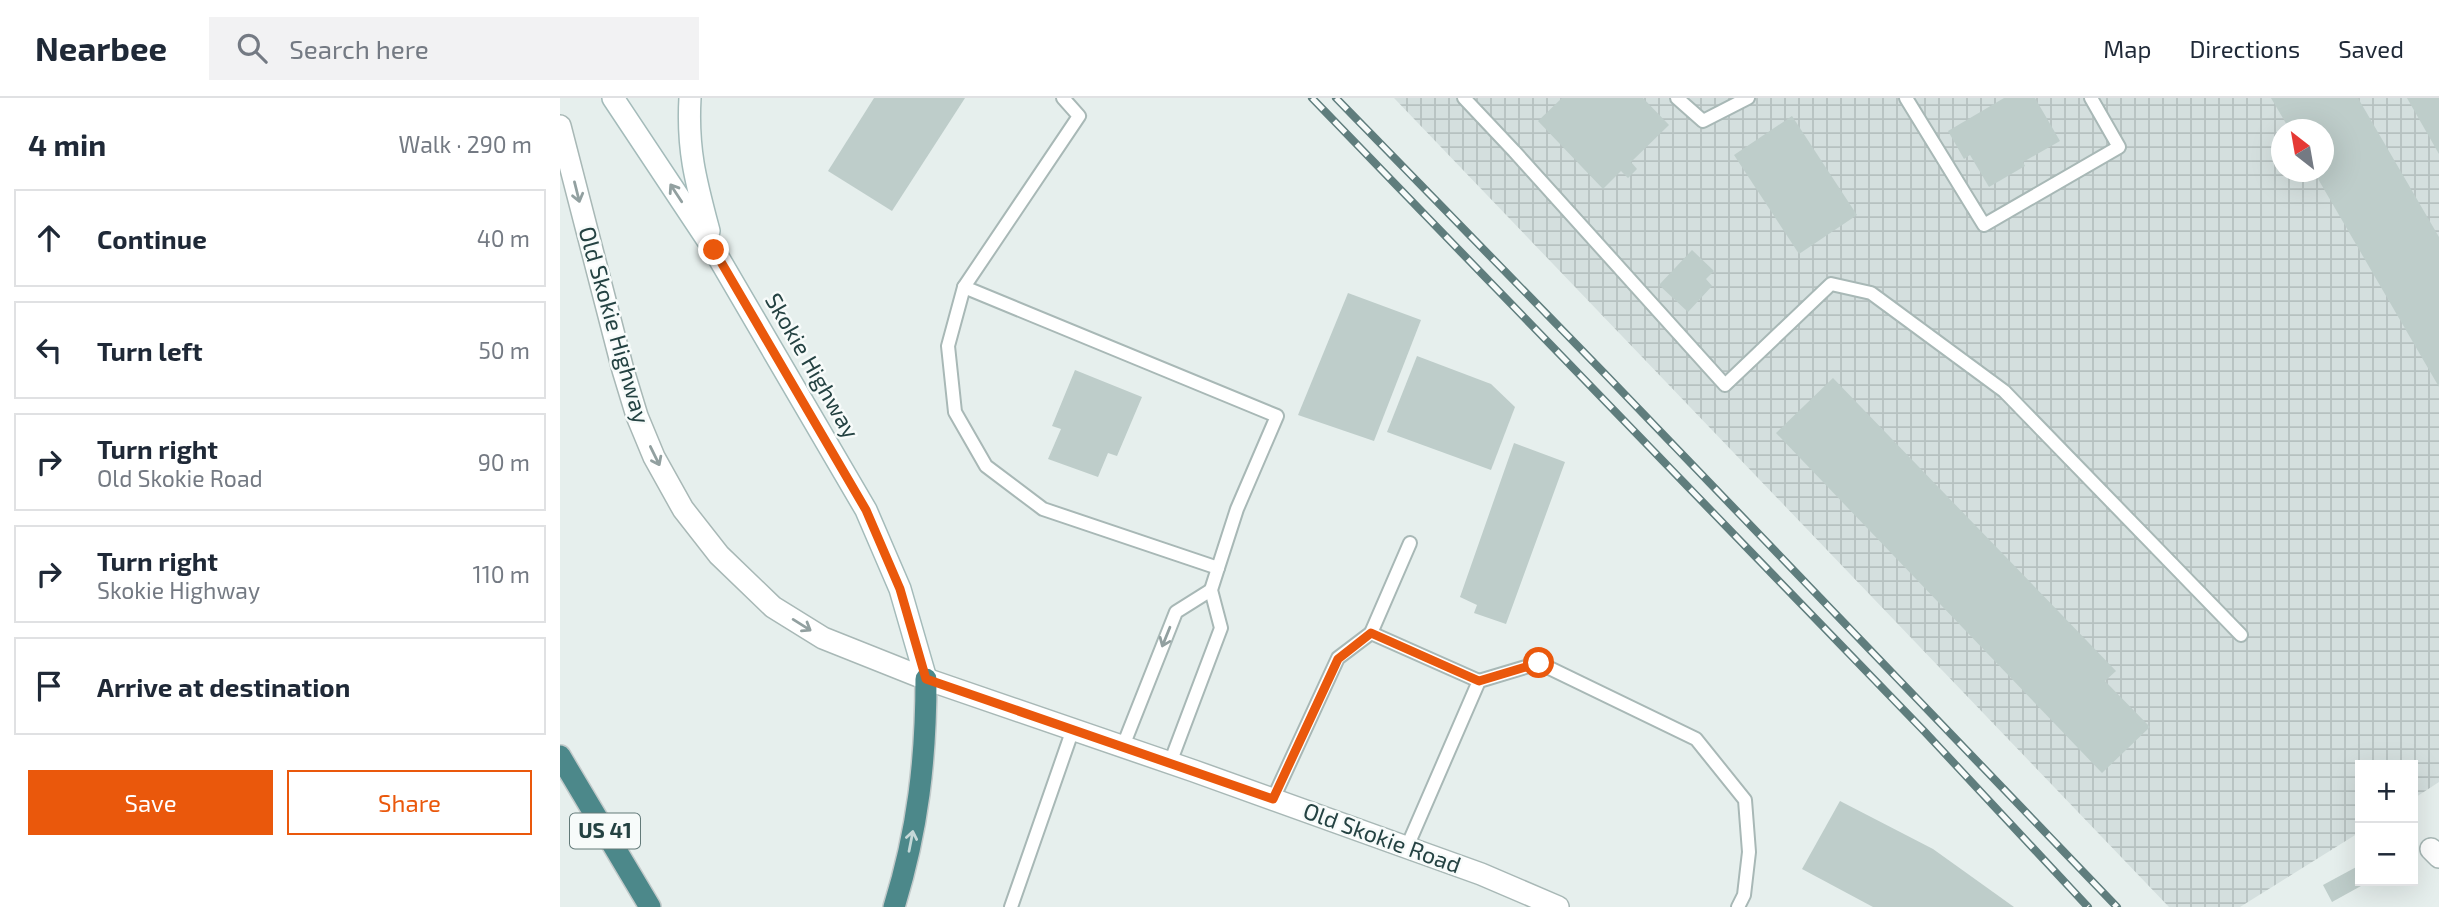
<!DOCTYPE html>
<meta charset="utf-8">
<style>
:root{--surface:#fff;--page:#f2f2f3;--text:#1f2937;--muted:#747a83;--line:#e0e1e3;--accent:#ea580c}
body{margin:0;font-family:"Exo 2",sans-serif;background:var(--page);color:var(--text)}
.controls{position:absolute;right:21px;bottom:21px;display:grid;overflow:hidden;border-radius:0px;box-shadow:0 7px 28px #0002}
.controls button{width:63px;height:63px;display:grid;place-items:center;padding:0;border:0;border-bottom:2px solid var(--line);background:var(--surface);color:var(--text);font:35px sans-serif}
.compass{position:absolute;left:1711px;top:21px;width:63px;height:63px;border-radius:50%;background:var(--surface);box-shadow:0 7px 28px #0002;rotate:329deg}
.stop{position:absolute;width:21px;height:21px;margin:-16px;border:5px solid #ea580c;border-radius:50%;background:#fff}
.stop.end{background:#ea580c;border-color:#fff;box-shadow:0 2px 7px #0008}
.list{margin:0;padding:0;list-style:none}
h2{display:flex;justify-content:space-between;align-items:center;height:91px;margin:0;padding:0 28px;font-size:30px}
h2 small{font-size:23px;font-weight:400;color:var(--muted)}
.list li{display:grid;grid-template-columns:46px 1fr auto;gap:21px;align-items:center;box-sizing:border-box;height:98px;margin:0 14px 14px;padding:0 14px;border:2px solid var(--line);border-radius:0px}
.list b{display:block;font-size:26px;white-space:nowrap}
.list p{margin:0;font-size:23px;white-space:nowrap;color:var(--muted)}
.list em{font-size:23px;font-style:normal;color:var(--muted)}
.actions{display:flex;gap:14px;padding:21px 28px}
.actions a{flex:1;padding:16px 0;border:2px solid var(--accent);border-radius:0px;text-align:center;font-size:24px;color:var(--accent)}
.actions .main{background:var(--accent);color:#fff}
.icon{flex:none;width:38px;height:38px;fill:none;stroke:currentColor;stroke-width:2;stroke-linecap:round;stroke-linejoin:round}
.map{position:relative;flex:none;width:1879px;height:809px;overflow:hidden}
header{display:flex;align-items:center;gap:42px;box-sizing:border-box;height:98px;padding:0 35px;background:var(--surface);border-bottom:2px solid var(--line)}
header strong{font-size:33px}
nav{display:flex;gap:38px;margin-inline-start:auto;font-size:24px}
.search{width:490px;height:63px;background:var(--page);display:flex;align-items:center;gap:18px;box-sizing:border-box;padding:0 24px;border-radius:0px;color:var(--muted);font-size:26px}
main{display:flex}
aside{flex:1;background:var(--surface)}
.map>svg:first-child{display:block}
</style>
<header>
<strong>Nearbee</strong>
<div class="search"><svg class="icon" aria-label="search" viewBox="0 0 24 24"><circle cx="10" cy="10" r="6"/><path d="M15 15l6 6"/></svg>Search here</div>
<nav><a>Map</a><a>Directions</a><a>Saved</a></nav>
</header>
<main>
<aside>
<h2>4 min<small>Walk · 290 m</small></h2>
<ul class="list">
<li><svg class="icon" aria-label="ahead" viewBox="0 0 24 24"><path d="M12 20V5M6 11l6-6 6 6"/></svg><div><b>Continue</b></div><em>40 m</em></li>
<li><svg class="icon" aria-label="left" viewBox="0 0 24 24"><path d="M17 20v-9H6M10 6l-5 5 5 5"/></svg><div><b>Turn left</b></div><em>50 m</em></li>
<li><svg class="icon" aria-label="right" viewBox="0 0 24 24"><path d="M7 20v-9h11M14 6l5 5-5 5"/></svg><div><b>Turn right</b><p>Old Skokie Road</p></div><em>90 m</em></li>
<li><svg class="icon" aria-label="right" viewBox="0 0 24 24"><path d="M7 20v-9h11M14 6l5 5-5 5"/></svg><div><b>Turn right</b><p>Skokie Highway</p></div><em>110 m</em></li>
<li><svg class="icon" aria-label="arrive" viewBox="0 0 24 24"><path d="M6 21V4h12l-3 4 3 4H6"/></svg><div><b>Arrive at destination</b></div></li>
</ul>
<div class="actions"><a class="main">Save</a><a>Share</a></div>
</aside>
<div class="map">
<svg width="1879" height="809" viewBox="0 0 1879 809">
<defs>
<pattern id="industrial-grid" width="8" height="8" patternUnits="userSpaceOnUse" patternTransform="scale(1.75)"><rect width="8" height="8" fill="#d4dfde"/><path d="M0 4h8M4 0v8" fill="none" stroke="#b6c1c0"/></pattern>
</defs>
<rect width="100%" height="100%" fill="#e6efed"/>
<path fill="url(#industrial-grid)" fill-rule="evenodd" d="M 834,0 L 1879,0 L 1879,684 L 1853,701 L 1853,667 L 1800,667 L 1800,734 L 1680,809 L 1609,809 ZM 1722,32 L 1764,32 L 1764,74 L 1722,74 Z"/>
<g fill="#becdca">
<path d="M 314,0 L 405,0 L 332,113 L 268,73 Z"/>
<path d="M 1002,0 L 1083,0 L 1109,27 L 1071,64 L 1077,71 L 1068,80 L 1061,73 L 1043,91 L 978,23 Z"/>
<path d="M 1444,0 L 1475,0 L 1500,43 L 1463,64 L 1465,68 L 1429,89 L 1410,57 L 1404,61 L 1388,33 Z"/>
<path d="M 1711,0 L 1798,0 L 1879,139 L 1879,289 L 1754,74 L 1764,74 L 1764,32 L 1730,32 Z"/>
<path d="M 1847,0 L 1879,0 L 1879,56 Z"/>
<path d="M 1232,18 L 1297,117 L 1239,156 L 1174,57 Z"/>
<path d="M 1132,152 L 1154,173 L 1146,181 L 1152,188 L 1128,214 L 1099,187 Z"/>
<path d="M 788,195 L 861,222 L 814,343 L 738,317 Z"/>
<path d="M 857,258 L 931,286 L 955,309 L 931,372 L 827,334 Z"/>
<path d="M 515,272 L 582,299 L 557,358 L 548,355 L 538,379 L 488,361 L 501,331 L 492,328 Z"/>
<path d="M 1273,280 L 1556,573 L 1545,583 L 1590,629 L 1542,675 L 1216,335 Z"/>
<path d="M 954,345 L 1005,364 L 946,526 L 914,515 L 917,507 L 900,499 Z"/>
<path d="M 1280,703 L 1373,751 L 1454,809 L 1313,809 L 1242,771 Z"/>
<path d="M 1800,767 L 1800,783 L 1810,783 L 1772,804 L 1763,787 Z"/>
</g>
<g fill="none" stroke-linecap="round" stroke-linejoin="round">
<defs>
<g id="service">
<path d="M 503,0 L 519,18 L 404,189 L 388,248 L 395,314 L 426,368 L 483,411 L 658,470"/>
<path d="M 904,0 L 954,53 L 1165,287 L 1271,186 L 1311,195 L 1444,293 L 1681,537"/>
<path d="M 1117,0 L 1143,23 L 1188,0"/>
<path d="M 1346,0 L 1424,127 L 1559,49 L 1531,0"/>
<path d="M 404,189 L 717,318 L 677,411 L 658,470 L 651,492 L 661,530 L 610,665"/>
<path d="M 811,535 L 850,445"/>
<path d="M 919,583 L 979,565 L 1136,641 L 1185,702 L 1189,754 L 1184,797 L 1178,809"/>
<path d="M 563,648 L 616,514 L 651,492"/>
<path d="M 713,701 L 778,560 L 811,535 L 919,583 L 847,749"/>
<path d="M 451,809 L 513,631"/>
</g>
<path id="minor" d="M 1871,751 L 1879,759"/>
<path id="tertiary" d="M 0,28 L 63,272 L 77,318 L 94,359 L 123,411 L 159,457 L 213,509 L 263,540 L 366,581 L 634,673 L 921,776 L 998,809"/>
<g id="secondary">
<path d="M 53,0 L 154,152 L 306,412 L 340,491 L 366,581"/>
<path d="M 130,0 C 127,52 136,84 149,133"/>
</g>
<g id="trunk">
<path d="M 0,658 L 90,809"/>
<path d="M 334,809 C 358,732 366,661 366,581"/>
</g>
</defs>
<use href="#service" stroke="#a8b8b6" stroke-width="16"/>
<use href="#minor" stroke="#a8b8b6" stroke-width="24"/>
<use href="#tertiary" stroke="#a8b8b6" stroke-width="24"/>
<use href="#secondary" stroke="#a4bbba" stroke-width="24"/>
<use href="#trunk" stroke="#c2caca" stroke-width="24"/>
<use href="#service" stroke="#fff" stroke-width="12"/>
<use href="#minor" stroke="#fff" stroke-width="21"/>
<use href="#tertiary" stroke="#fff" stroke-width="21"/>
<use href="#secondary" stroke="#fff" stroke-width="21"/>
<use href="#trunk" stroke="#4c888a" stroke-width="21"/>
<defs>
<g id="rail">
<path d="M 752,0 L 1364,633 L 1528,809"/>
<path d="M 776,0 L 1048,279 L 1557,809"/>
</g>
</defs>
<use href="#rail" stroke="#5f7d7d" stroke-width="8"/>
<use href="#rail" stroke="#f7fbfa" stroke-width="5" stroke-dasharray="16" stroke-linecap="butt"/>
</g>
<defs><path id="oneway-shaft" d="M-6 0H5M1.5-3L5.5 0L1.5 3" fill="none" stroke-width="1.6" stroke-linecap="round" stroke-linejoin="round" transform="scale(1.75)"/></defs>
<g stroke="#92a0a0">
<use href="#oneway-shaft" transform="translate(17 94) rotate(76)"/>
<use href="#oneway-shaft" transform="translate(116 95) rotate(-123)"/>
<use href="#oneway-shaft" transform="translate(95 358) rotate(64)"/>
<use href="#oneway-shaft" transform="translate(242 527) rotate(32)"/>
<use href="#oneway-shaft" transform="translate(606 539) rotate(112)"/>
</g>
<use stroke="#c4d8d8" href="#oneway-shaft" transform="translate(351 743) rotate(-79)"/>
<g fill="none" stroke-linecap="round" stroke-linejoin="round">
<path stroke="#ea580c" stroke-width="9" d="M 154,152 L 306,412 L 340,491 L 366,581 L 713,701 L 778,561 L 811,535 L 919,583 L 979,565"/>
</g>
<g text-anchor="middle" stroke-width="5" stroke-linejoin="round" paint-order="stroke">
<rect fill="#f7fbfa" stroke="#637a79" stroke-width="2" x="10" y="715.5" width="70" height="35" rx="5"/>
<g font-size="21" font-weight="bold" fill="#244242">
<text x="45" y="740">US 41</text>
</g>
<g font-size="23" fill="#244242" stroke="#f7fbfa">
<text transform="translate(54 227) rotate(74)" y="8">Old Skokie Highway</text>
<text transform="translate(252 268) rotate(60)" y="8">Skokie Highway</text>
<text transform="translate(822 740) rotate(20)" y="8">Old Skokie Road</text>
</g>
</g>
</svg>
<div class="controls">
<button>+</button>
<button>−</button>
</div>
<svg class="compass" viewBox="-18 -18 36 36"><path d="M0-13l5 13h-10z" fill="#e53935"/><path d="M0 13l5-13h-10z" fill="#747a83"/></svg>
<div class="stop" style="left:979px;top:565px"></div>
<div class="stop end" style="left:154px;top:152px"></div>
</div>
</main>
